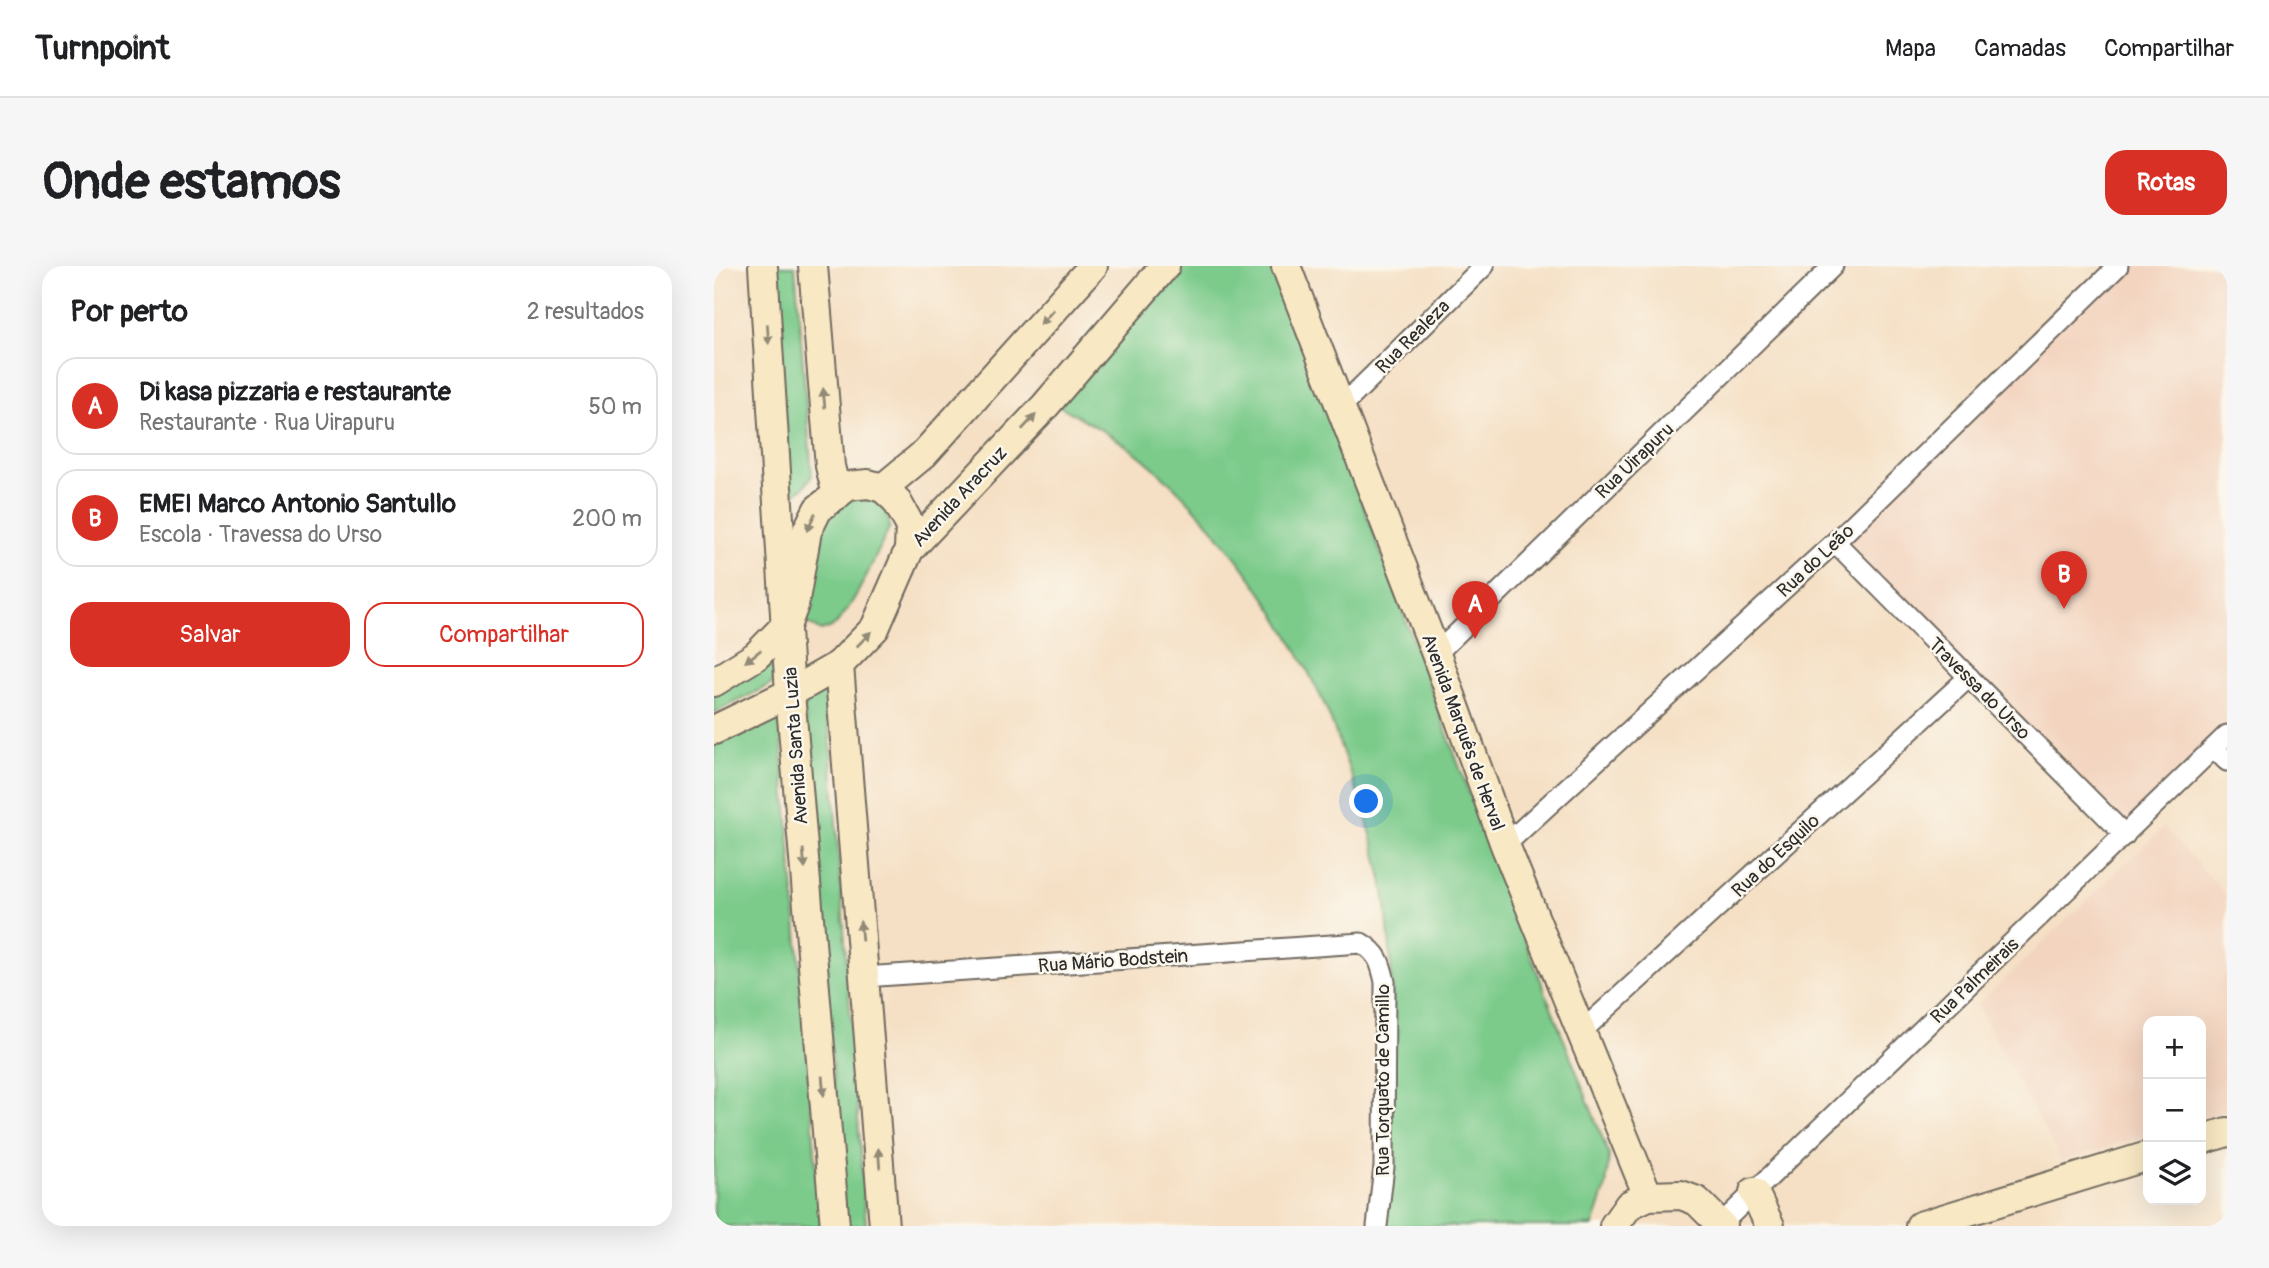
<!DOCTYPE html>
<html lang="pt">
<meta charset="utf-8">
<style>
:root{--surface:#fff;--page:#f6f6f6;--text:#202124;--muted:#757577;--line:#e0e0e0;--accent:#d93025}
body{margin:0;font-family:Pangolin,sans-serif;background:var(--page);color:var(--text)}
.controls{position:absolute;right:21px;bottom:21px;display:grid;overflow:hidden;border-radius:14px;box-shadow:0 7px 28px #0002}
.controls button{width:63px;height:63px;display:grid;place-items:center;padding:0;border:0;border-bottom:2px solid var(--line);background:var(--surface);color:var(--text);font:35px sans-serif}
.you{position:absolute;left:653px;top:536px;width:24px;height:24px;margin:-18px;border:5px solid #fff;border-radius:50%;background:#1a73e8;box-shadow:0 0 0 10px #1a73e833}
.badge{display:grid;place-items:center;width:46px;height:46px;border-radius:50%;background:var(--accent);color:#fff;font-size:23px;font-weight:700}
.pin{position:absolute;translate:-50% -58px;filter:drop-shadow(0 2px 4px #0008)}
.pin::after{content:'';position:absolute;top:37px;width:24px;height:21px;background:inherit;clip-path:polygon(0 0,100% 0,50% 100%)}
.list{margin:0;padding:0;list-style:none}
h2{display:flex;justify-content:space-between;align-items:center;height:91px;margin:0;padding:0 28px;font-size:30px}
h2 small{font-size:23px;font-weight:400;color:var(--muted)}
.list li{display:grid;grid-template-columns:46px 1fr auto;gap:21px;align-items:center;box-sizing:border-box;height:98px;margin:0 14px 14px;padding:0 14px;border:2px solid var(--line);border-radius:21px}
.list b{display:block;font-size:26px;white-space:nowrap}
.list p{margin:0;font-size:23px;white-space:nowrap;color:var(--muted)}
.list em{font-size:23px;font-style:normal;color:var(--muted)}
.actions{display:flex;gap:14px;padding:21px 28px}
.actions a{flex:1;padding:16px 0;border:2px solid var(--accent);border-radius:21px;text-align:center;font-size:24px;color:var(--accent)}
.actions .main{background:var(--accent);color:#fff}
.icon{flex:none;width:38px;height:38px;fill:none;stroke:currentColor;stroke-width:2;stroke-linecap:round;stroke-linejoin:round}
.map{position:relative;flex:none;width:1513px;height:960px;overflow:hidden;border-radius:21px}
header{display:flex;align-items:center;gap:42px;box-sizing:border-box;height:98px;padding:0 35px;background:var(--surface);border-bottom:2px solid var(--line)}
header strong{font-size:33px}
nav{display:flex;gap:38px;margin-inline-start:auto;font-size:24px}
.intro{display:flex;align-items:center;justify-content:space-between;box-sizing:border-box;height:168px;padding:0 42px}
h1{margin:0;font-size:49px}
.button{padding:18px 32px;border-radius:21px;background:var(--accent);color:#fff;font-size:24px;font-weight:700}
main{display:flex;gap:42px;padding:0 42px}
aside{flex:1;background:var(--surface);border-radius:21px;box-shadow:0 7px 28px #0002}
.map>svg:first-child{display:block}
</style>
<header>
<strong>Turnpoint</strong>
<nav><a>Mapa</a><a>Camadas</a><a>Compartilhar</a></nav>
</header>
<div class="intro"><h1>Onde estamos</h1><a class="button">Rotas</a></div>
<main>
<aside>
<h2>Por perto<small>2 resultados</small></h2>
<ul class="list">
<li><span class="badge">A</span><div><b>Di kasa pizzaria e restaurante</b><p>Restaurante · Rua Uirapuru</p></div><em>50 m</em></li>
<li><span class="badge">B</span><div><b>EMEI Marco Antonio Santullo</b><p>Escola · Travessa do Urso</p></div><em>200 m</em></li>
</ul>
<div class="actions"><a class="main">Salvar</a><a>Compartilhar</a></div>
</aside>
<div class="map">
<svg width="1513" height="960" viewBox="0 0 1513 960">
<rect width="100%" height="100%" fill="#fbf7ec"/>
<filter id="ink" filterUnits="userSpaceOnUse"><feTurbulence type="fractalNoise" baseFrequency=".0143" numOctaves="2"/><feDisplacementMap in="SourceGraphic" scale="14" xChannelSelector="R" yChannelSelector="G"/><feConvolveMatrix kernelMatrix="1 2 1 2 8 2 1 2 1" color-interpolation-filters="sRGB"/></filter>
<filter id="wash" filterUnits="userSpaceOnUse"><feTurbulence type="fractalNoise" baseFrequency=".00686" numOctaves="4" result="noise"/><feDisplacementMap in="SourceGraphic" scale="28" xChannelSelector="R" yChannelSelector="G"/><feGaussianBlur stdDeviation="1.57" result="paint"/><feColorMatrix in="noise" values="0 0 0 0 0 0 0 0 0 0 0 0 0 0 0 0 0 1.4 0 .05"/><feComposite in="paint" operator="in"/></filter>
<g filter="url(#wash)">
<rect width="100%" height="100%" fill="#f5e0c5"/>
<g fill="#f3d4bf">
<path d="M 1404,0 L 1513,0 L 1513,469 L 1411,569 L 1121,276 Z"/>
<path d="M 1450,561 L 1513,630 L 1513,845 L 1487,853 L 1487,755 L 1434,755 L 1434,869 L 1347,895 L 1263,739 Z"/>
</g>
<g fill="#7bcb8b" stroke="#537b5b" stroke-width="2">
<path d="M 55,0 L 81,0 L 98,210 L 89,222 L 70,235 Z"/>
<path d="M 458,0 L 557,0 L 637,206 L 780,595 L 895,889 L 892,920 L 879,960 L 672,960 C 677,851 685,741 671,632 C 664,584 649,540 632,495 C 624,474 617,451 607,431 C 565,344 511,266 439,201 C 411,175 375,157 342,138 Z"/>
<path d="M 137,229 L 159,232 L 171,245 L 176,260 C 164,286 141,338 122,358 C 118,362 113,363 107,365 L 90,355 L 88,348 L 110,248 Z"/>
<path d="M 48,399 L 57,400 L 60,408 L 58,418 L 0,447 L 0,423 Z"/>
<path d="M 108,420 L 113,434 L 152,960 L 131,960 L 90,432 Z"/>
<path d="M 65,446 L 107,960 L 0,960 L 0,476 Z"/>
</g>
</g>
<g filter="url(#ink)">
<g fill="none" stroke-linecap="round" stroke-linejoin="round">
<defs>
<g id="street">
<path d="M 627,141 L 770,0"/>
<path d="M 1121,276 L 1411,569"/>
<path d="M 722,388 L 1119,0"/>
<path d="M 1500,482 L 1513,495"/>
<path d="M 791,579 L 1121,276 L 1404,0"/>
<path d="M 150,711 L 647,677 C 664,687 667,697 671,716 L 670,901 L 663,960"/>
<path d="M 867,766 L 1255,411"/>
<path d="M 1007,958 L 1513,469"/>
</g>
<g id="secondary">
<path d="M 49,0 L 76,427 L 121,960"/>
<path d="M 99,0 L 116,200 L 123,229"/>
<path d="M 572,0 L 722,388 L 791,579 L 934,930"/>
<path d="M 169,222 L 182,234 L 196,259 L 195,284"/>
<path d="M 125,399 L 170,960"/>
<path d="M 0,416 L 42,390 L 73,358 L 80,339 L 93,265 L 104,243 L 134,220 L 154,218 L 169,222 L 210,188 L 379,0"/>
<path d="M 0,464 L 76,427 L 125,399 L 161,362 L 195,284 L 331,140 L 451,0"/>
<path d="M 1487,874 L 1513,866"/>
<path d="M 1040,926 L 1056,960"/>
<path d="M 900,960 L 915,939 L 934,930 L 967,929 L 983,935 L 1008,960"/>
<path d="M 1206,960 L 1434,890"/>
</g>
</defs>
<use href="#street" stroke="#726a61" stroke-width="23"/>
<use href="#secondary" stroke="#726a61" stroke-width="32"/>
<use href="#street" stroke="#fff" stroke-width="19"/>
<use href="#secondary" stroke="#f8e8c3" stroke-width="28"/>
</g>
<defs><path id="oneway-solid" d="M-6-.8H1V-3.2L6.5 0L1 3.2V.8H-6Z" transform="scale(1.75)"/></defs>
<g fill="#928a77">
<use href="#oneway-solid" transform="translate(333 51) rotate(132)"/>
<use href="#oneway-solid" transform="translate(54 68) rotate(86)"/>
<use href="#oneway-solid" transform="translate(110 132) rotate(-95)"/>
<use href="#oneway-solid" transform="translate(315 156) rotate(-47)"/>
<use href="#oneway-solid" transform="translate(97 256) rotate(115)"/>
<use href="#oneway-solid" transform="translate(150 373) rotate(-46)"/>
<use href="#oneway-solid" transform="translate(39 390) rotate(142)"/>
<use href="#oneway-solid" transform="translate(90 593) rotate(85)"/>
<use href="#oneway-solid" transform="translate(147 665) rotate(-95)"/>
<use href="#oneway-solid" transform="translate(109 820) rotate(85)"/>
<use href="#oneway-solid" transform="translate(165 892) rotate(-94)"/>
</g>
</g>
<g text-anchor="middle" stroke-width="5" stroke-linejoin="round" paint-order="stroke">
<g font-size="19" fill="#2b2b2b" stroke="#fbf7ec">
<text transform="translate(698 70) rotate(-45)" y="7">Rua Realeza</text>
<text transform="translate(920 194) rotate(-44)" y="7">Rua Uirapuru</text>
<text transform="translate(245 230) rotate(-47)" y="7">Avenida Aracruz</text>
<text transform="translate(1101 294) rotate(-43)" y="7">Rua do Leão</text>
<text transform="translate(1266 422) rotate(45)" y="7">Travessa do Urso</text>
<text transform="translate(750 466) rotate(70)" y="7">Avenida Marquês de Herval</text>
<text transform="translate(81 480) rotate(-94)" y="7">Avenida Santa Luzia</text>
<text transform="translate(1061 589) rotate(-43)" y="7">Rua do Esquilo</text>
<text transform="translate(399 694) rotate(-4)" y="7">Rua Mário Bodstein</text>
<text transform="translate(1260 714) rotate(-44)" y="7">Rua Palmeirais</text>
<text transform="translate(668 814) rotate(-90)" y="7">Rua Torquato de Camillo</text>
</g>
</g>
</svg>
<div class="controls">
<button>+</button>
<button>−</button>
<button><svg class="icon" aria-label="layers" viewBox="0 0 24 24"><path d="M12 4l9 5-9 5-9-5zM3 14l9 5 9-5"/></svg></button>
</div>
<div class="you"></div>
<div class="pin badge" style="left:761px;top:373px">A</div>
<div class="pin badge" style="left:1350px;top:343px">B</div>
</div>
</main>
